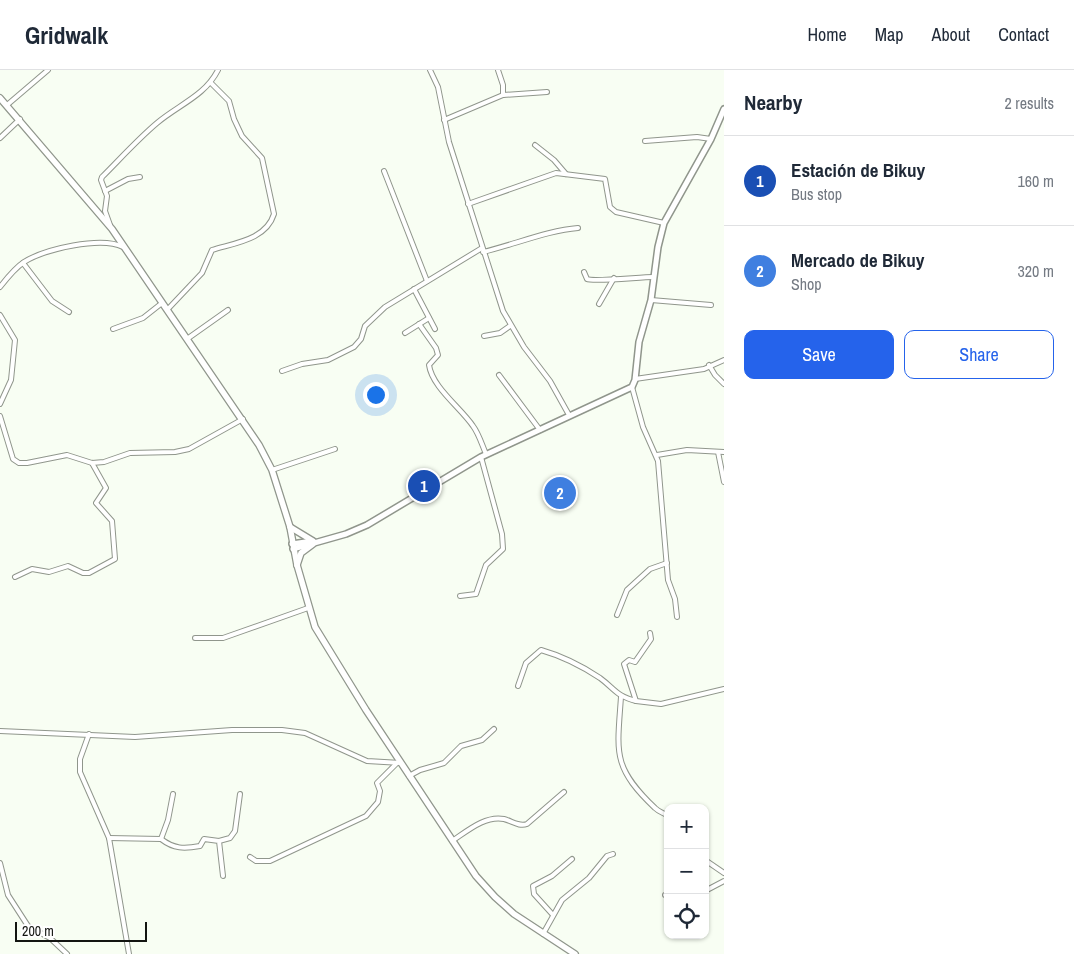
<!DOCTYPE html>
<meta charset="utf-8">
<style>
:root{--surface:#fff;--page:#f6f6f7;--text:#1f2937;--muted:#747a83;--line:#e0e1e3;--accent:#2563eb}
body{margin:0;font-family:"Archivo Narrow",sans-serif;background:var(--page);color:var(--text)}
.controls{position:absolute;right:15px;bottom:15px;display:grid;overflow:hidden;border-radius:10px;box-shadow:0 1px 4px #0004}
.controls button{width:45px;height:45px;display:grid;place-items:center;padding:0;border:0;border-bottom:1px solid var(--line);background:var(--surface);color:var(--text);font:25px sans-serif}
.scale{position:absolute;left:15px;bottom:12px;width:132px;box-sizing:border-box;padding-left:5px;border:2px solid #131511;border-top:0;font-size:14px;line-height:18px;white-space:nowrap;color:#131511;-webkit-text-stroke:4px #fff;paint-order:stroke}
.you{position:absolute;left:375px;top:324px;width:18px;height:18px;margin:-12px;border:4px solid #fff;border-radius:50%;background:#1a73e8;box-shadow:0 0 0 8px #1a73e833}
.badge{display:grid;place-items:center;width:32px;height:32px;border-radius:50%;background:var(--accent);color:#fff;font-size:16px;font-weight:700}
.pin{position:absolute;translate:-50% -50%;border:2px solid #fff;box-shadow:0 1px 5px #0006}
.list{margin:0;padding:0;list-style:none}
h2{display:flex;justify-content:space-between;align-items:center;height:65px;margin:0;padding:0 20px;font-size:21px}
h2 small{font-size:16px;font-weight:400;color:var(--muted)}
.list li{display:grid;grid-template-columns:32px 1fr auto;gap:15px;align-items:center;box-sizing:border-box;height:90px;padding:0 20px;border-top:1px solid var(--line)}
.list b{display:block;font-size:19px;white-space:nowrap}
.list p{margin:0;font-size:16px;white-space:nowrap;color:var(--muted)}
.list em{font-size:16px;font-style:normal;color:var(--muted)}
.actions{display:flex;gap:10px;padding:15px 20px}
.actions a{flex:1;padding:11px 0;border:1px solid var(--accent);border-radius:10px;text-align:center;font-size:18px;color:var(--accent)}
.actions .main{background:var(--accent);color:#fff}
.icon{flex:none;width:28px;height:28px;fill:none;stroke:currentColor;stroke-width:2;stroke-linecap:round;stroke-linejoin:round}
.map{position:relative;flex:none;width:724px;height:884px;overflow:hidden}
header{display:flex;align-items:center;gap:30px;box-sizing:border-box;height:70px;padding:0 25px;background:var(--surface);border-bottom:1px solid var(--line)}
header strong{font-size:24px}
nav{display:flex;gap:28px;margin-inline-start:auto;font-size:18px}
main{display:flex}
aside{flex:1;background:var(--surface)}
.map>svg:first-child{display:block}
</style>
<header>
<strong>Gridwalk</strong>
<nav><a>Home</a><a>Map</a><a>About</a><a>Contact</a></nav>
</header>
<main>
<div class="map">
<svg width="724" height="884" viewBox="0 0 724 884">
<rect width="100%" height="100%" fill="#f8fef3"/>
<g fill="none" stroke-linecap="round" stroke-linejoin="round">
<defs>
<g id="street">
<path d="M 430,0 L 438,17 L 449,72 L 503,241 L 524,277 L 550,311 L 569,345"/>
<path d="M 498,0 L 503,15 L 503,25"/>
<path d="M 7,35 L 48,0"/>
<path d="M 444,50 L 503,25 L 547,22"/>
<path d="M 0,68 L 20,49"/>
<path d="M 645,71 L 697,67 L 711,69"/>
<path d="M 535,75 L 554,90 L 566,104"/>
<path d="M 384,101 L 427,211"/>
<path d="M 105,121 L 128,109 L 140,107"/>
<path d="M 468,134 L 556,103 L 605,109 L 610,137 L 616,142 L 664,153"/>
<path d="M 110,155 L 105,141 L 107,126 L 101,110 L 102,107 C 120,89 138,69 157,53 C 178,35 205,26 218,0"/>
<path d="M 483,182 C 513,175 549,160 578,158"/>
<path d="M 23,193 L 52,231 L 69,242"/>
<path d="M 584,202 L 587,209 C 593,212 641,207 653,207"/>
<path d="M 0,217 C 7,208 15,198 24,192 C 45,179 101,166 123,177"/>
<path d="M 414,219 L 435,259"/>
<path d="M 651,230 L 711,235"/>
<path d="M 599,234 L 614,208"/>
<path d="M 167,240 L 202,203 L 212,180 C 234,173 266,170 274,144 L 262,88 L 242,66 L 234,49 L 229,31 L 211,13"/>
<path d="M 0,245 L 15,270 L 11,310 L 0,334"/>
<path d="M 419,254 L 436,278 L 438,285 L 429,295 C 432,317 461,338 473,356 C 479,364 482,375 486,384"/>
<path d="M 113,259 L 143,248 L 162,233"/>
<path d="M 405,263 L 429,248"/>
<path d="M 484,266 L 500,263 L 510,256"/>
<path d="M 187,269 L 228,240"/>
<path d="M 709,295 L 715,305 L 724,314"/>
<path d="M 282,301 L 302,294 L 328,290 L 354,277 L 361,269 L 365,256 L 385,237 L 482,178"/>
<path d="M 499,305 L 540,360"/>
<path d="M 635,309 L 704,299 L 724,290"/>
<path d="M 632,317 L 643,357 L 658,391 L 668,510 L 675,529 L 677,547"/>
<path d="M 0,346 L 13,389 L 19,393 L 27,393 L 67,385 L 92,393 L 104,392 L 130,383 L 175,382 L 189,379 L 243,349"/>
<path d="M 718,382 L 724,412"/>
<path d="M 657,385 L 687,380 L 724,382"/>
<path d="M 272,400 L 335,379"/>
<path d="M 15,507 L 32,499 L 49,502 L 68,496 L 83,503 L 89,503 L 115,489 L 112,451 L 96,433 L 106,418 L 92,393"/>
<path d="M 460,526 L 476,524 L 486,495 L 503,479 L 502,464 L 481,387"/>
<path d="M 617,545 L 627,520 L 650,499 L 667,493"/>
<path d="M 650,563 L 651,569 L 635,592 L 629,590 L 624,594 L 636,631 L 661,634 L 724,619"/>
<path d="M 195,568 L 223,568 L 308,538"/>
<path d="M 518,616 L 526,593 L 541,580 C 562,586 582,596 600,608 C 615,619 616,626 636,631"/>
<path d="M 621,627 C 617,683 612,697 655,738 C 659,742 664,743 668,746"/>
<path d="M 0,661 L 135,667 L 232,660 L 282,660 L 305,663 L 367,691 L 401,693"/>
<path d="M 89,664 L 80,689 L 80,702 L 109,768 L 129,884"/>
<path d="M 409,706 L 420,700 L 444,693 L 461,676 L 482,670 L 494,659"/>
<path d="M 109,768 L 161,769 L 168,750 L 173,724"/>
<path d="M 161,769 C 174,779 184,779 200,776 L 204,769 L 219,771 L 223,806"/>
<path d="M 219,771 L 230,768 L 235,761 L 240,724"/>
<path d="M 452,771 C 466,762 485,745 504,749 C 512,751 519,757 527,754 L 564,722"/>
<path d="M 250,787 L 256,791 L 270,791 L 366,746 L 378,732 L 380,721 L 377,713 L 397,693"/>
<path d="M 705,790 L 724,803"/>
<path d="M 0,793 L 8,825 L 28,856 L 50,868 L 67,884"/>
<path d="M 705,821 L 724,811"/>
<path d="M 665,825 L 668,825"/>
<path d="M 553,845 L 534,824 L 533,816 L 552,806 L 572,789"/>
<path d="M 543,864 L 562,830 L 589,808 L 607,786 L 613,784"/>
</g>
<g id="secondary">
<path d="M 292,474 L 312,471"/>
<path d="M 293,479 L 346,464 L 367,455 L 481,387 L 632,317 L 635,310 L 639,272 L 651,230 L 658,177 L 664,153 L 711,69 L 724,39"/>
</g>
<g id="primary">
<path d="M 0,28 L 112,159 L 259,375 L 272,400 L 290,457 L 297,495 L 315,557 L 366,640 L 476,806 L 495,827 L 514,844 L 575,884"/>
<path d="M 290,457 L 313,471"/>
<path d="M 297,495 L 301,483 L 313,474"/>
</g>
</defs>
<use href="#street" stroke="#90968c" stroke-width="6"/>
<use href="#secondary" stroke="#90968c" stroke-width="8"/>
<use href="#primary" stroke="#90968c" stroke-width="8"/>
<use href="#street" stroke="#fff" stroke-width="4"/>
<use href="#secondary" stroke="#fff" stroke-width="5"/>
<use href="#primary" stroke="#fff" stroke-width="5.5"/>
</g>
</svg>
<div class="controls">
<button>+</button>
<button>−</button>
<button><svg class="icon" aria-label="locate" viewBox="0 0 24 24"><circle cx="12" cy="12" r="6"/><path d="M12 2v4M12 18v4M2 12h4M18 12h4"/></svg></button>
</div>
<div class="scale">200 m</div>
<div class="you"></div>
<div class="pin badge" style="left:424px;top:416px;background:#1a4fb4">1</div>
<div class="pin badge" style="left:560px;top:423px;background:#3f7fe0">2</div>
</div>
<aside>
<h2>Nearby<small>2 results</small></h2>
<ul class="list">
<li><span class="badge" style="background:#1a4fb4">1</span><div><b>Estación de Bikuy</b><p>Bus stop</p></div><em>160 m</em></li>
<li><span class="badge" style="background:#3f7fe0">2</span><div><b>Mercado de Bikuy</b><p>Shop</p></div><em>320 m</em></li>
</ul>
<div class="actions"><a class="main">Save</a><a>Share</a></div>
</aside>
</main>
